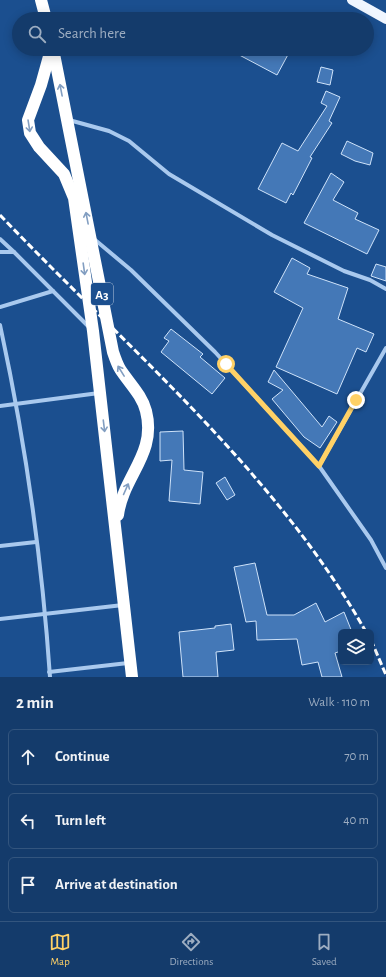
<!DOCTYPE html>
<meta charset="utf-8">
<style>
:root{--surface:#143b6b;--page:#1d4271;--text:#f1f3f6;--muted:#9dadc1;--line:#33557e;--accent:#ffd166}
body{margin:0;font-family:"Alegreya Sans",sans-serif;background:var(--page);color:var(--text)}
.controls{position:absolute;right:12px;bottom:12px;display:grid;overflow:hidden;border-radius:6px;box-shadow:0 2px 10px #0003}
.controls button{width:36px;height:36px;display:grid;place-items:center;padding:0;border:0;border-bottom:1px solid var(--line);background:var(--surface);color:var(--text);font:20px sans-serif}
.stop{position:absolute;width:12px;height:12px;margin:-9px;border:3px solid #ffd166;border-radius:50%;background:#fff}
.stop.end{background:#ffd166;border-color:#fff;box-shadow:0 1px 4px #0008}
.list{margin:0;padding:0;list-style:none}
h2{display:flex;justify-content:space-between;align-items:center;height:52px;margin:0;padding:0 16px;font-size:17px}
h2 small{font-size:13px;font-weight:400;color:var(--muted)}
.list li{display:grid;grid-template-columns:26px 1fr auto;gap:12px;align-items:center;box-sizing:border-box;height:56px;margin:0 8px 8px;padding:0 8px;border:1px solid var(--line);border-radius:6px}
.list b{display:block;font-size:15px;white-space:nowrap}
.list em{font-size:13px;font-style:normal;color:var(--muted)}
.icon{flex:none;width:22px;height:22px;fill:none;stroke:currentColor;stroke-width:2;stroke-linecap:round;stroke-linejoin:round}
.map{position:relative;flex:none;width:386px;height:677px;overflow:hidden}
.search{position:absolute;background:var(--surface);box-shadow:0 2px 10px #0003;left:12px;right:12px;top:12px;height:44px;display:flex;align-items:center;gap:10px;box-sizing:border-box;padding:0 14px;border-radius:22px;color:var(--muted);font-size:15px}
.sheet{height:244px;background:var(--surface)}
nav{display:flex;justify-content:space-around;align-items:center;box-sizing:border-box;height:56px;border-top:1px solid var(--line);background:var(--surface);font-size:11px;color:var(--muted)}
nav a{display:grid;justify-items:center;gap:2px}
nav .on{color:var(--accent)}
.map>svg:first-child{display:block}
</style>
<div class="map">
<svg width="386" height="677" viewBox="0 0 386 677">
<rect width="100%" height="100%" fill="#1b4f8f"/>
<g fill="#4478b7" stroke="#cfe3fa">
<path d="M 228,49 L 291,49 L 277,75 Z"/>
<path d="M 321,67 L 333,70 L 330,85 L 317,82 Z"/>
<path d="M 326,91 L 340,97 L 329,121 L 332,123 L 310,157 L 312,158 L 293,195 L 291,193 L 286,203 L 258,189 L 282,143 L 298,151 L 327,106 L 321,103 Z"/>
<path d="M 347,141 L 373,153 L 370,165 L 355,161 L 341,154 Z"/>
<path d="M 331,173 L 344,182 L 333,200 L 358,213 L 355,219 L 379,230 L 367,254 L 304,223 Z"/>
<path d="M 292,258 L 310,268 L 307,274 L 348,288 L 338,319 L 374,334 L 366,352 L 357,348 L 337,394 L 276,367 L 303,308 L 274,292 Z"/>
<path d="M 376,264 L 386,267 L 386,281 L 371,276 Z"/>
<path d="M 171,329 L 203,354 L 200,357 L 225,378 L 212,394 L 161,352 L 169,341 L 164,338 Z"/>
<path d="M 274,370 L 322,427 L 329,416 L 337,422 L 320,448 L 304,437 L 272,399 L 283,390 L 268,382 Z"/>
<path d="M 183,431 L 184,470 L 203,472 L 200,504 L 169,501 L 172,460 L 160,461 L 160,432 Z"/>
<path d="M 225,477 L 235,495 L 227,500 L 216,483 Z"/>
<path d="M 255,563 L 267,615 L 294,615 L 316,603 L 325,622 L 344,612 L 352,632 L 341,632 L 341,651 L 335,653 L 342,677 L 322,677 L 318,662 L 302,665 L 297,639 L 257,640 L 256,621 L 246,622 L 234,567 Z"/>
<path d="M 231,624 L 234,650 L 216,652 L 218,677 L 183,677 L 179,632 L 215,628 L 215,626 Z"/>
</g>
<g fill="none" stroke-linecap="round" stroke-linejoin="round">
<g stroke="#a9c9ee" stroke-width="4">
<path d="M 69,120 L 109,131 L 129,141 L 169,174 L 272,235 L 344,271 L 370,280 L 386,289"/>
<path d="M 0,239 L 14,252"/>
<path d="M 94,239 L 131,270 L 215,352 L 319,466 L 371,540 L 386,568"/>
<path d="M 0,252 L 14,252 L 89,327"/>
<path d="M 0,307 L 53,291"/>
<path d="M 0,325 C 25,440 42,559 50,677"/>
<path d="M 0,406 L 99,393"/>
<path d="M 319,466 L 386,348"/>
<path d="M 0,546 L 36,542"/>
<path d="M 0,619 L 123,605"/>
<path d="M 49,672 L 128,663"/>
</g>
<path stroke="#f0f6ff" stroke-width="10" d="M 352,0 L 386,19"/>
<g stroke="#fff" stroke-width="12">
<path d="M 41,0 L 46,19"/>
<path d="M 51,49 L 41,85 L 28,120 L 30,133 L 39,147 L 64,174 L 74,198 L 93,331 L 132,677"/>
<path d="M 53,49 L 113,352 C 115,358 117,364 120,369 C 129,383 142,395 146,411 C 157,454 123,476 118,515"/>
</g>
<g stroke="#fff" stroke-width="3" stroke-dasharray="7 3" stroke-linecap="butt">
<path d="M 0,215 C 127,348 275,471 366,632"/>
<path d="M 371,640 L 386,675"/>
</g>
</g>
<defs><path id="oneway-shaft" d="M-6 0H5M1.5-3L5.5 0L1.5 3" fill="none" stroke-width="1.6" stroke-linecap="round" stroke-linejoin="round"/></defs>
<g stroke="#829ec1">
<use href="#oneway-shaft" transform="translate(61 90) rotate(-101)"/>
<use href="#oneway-shaft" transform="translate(29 126) rotate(81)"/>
<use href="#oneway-shaft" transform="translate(87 218) rotate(-101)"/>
<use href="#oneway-shaft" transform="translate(84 269) rotate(82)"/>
<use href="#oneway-shaft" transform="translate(121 371) rotate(-122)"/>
<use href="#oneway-shaft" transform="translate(104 426) rotate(83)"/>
<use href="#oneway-shaft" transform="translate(126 489) rotate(-66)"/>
</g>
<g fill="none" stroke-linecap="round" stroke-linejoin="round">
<path stroke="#ffd166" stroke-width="5" d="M 226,364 L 319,466 L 356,400"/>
</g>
<g text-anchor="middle" stroke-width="3" stroke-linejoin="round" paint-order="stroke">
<rect fill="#1b4f8f" stroke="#bbcadd" stroke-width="1" x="91" y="283" width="22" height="22" rx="3"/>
<g font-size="13" font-weight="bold" fill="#fff">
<text x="102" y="299">A3</text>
</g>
</g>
</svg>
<div class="controls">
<button><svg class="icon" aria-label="layers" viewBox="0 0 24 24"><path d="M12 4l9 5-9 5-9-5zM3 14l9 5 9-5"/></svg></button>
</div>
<div class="stop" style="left:226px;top:364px"></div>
<div class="stop end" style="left:356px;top:400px"></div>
<div class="search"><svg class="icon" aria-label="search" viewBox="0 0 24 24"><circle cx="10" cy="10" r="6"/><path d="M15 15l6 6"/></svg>Search here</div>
</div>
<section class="sheet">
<h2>2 min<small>Walk · 110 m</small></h2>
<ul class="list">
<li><svg class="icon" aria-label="ahead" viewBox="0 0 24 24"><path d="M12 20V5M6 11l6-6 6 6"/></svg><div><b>Continue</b></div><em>70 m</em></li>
<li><svg class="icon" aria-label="left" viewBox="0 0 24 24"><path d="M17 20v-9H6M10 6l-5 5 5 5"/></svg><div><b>Turn left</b></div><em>40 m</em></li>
<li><svg class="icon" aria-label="arrive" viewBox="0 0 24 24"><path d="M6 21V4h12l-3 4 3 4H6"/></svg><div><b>Arrive at destination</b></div></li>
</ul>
</section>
<nav>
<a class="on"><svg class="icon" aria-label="map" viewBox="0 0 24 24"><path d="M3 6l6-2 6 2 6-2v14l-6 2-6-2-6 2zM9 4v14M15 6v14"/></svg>Map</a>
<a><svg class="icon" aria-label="directions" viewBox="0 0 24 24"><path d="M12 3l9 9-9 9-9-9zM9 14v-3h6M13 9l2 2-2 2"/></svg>Directions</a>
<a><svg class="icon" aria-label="saved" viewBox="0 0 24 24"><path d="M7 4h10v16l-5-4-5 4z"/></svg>Saved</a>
</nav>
